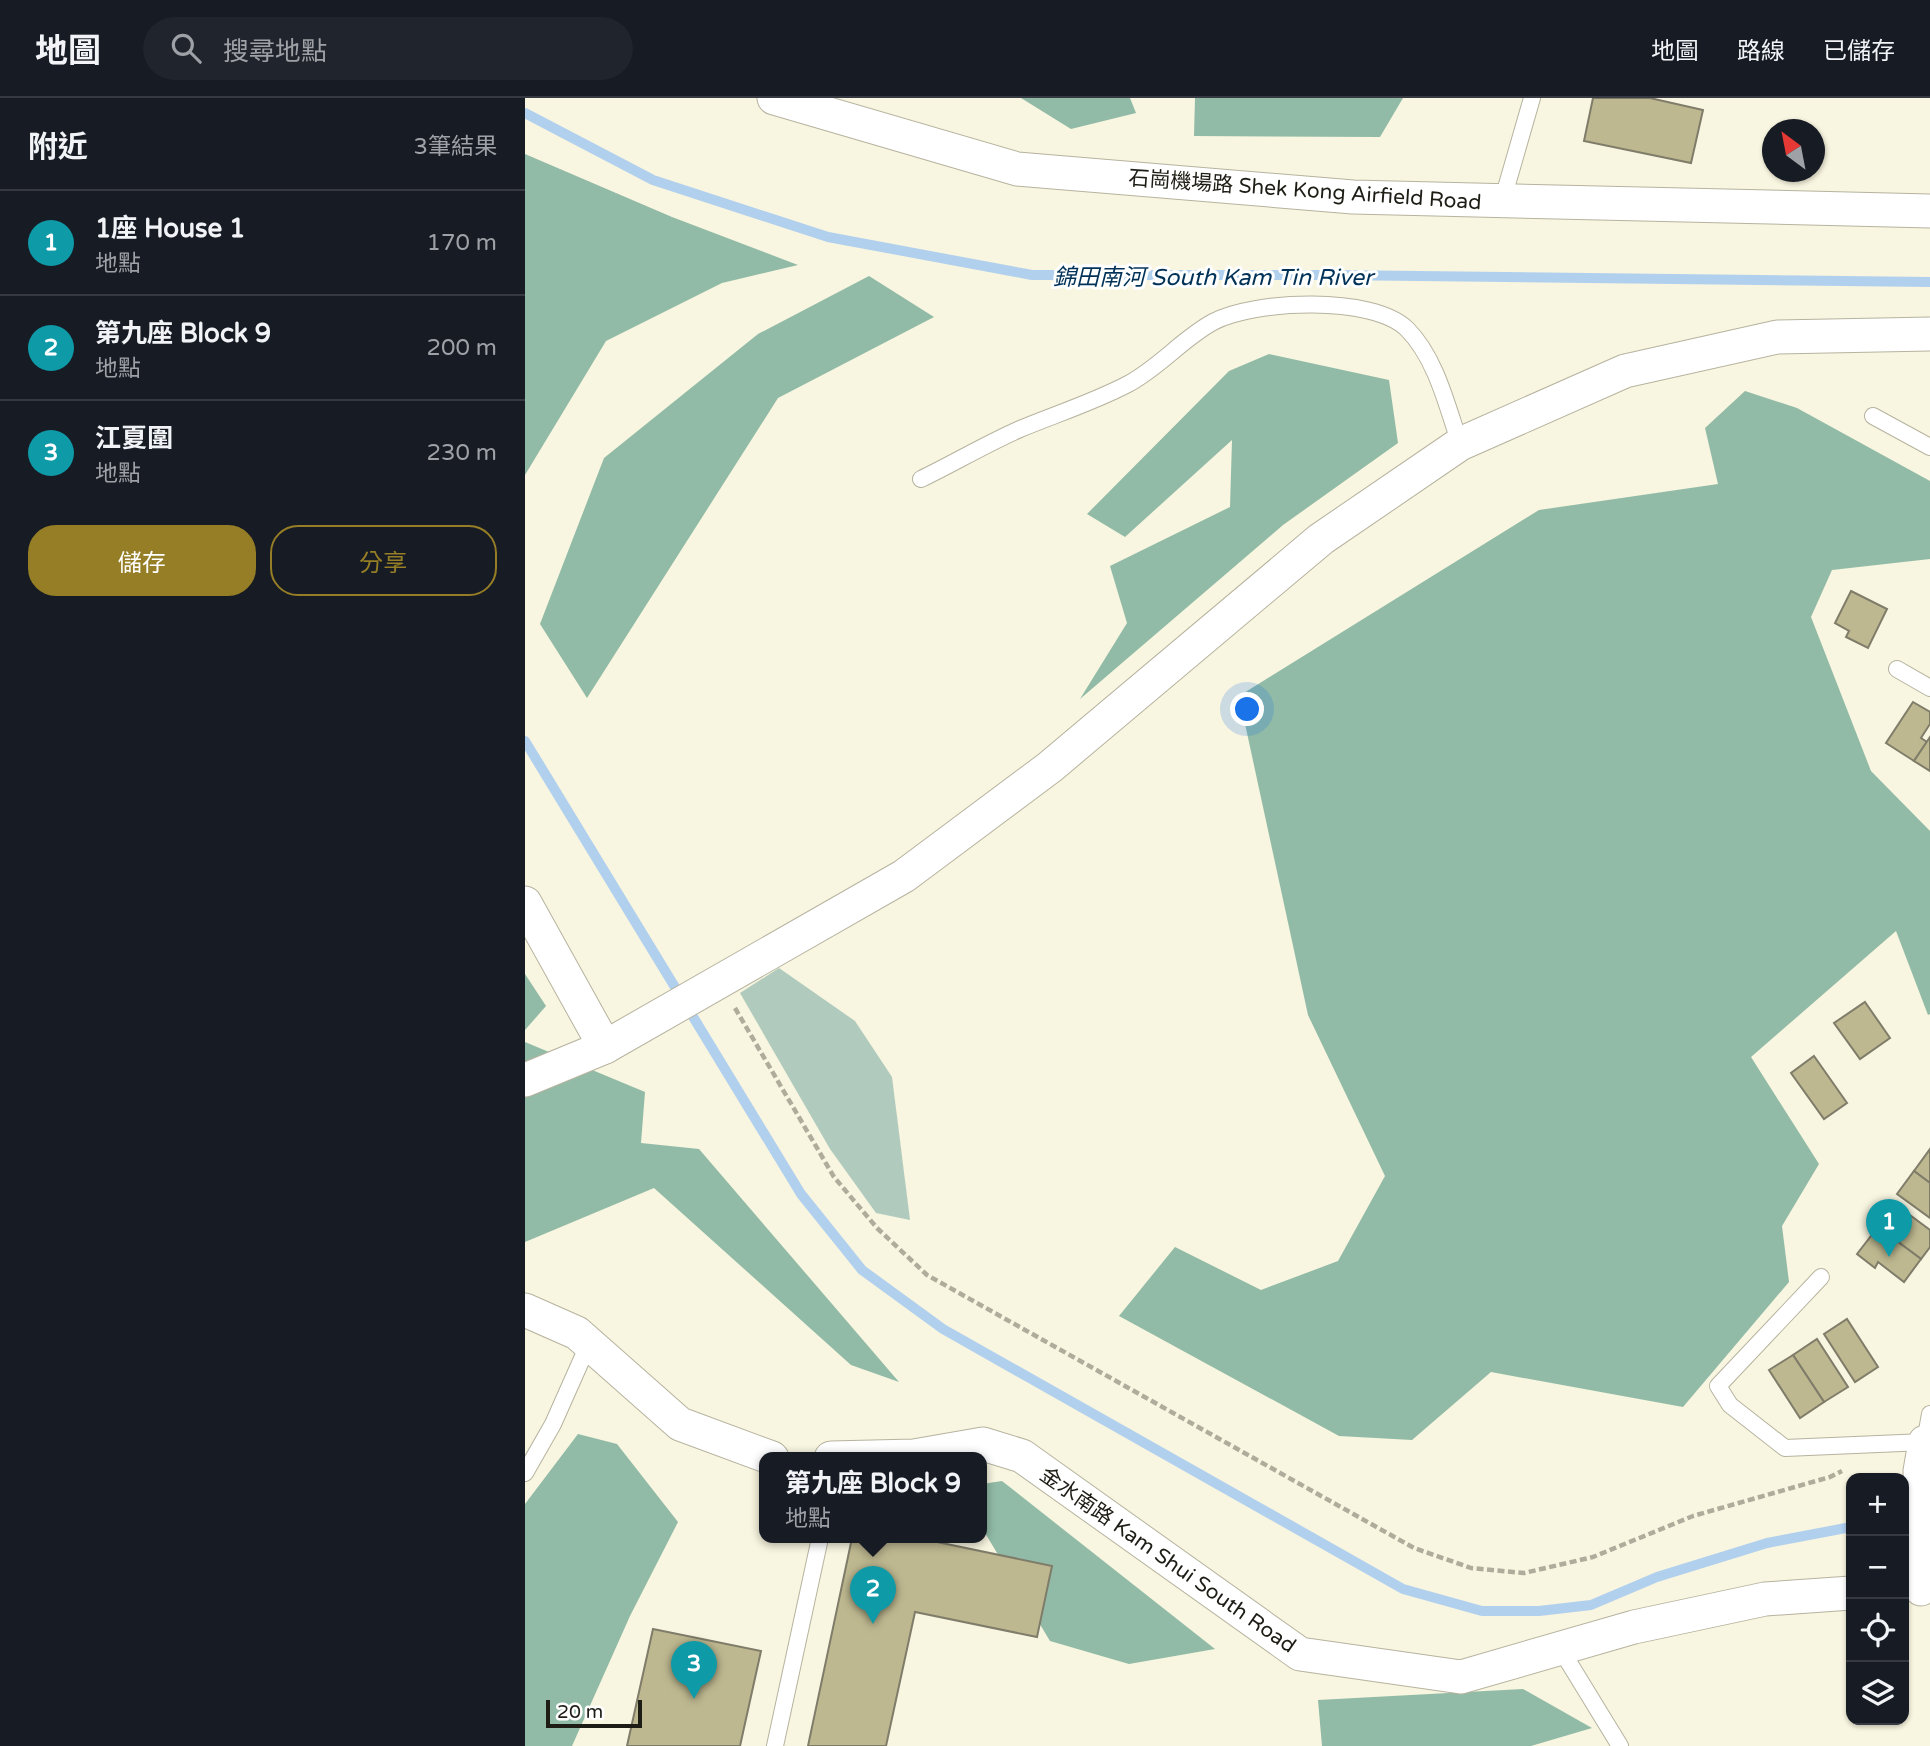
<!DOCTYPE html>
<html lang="zh-TW">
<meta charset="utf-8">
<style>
:root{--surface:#171b24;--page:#20242c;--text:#f1f3f6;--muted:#9ea1a6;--line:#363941;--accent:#957e25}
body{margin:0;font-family:"Varela Round","Noto Sans TC",sans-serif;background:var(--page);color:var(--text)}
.controls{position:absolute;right:21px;bottom:21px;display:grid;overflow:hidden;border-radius:14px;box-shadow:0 2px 5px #0004}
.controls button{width:63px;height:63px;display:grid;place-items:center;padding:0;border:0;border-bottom:2px solid var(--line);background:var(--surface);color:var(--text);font:35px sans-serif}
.compass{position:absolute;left:1237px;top:21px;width:63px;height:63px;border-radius:50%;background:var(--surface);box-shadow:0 2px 5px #0004;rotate:328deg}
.scale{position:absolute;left:21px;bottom:18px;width:96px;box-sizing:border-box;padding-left:7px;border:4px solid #1d1c15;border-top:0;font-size:19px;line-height:24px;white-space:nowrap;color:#1d1c15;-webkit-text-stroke:5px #fff;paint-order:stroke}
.you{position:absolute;left:723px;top:612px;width:24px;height:24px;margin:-18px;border:5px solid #fff;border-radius:50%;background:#1a73e8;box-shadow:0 0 0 10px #1a73e833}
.badge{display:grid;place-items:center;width:46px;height:46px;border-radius:50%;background:var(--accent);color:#fff;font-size:23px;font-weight:700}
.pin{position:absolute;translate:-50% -58px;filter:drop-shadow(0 2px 4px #0008)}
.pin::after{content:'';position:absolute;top:37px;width:24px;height:21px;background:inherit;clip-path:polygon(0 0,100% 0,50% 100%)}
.popup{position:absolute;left:234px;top:1354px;width:228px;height:91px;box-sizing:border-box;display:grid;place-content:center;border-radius:14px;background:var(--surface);filter:drop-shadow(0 2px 5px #0005);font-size:23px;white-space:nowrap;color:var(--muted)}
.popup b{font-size:26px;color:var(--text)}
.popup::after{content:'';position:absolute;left:50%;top:100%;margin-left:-14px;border:14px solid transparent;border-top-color:var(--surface)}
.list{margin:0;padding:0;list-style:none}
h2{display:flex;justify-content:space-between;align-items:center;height:91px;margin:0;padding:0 28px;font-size:30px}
h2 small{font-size:23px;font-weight:400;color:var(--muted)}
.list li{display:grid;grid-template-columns:46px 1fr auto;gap:21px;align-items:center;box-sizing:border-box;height:105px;padding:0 28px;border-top:2px solid var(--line)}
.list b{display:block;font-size:26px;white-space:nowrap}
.list p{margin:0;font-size:23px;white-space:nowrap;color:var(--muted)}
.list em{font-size:23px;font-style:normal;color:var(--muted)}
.actions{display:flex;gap:14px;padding:21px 28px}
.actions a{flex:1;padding:16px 0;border:2px solid var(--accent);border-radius:28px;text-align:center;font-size:24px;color:var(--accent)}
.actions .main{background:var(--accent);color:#fff}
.icon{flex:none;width:38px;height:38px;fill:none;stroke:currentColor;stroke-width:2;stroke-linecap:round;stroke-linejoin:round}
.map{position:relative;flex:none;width:1405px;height:1648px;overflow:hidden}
header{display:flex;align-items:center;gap:42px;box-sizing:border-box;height:98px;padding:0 35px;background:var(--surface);border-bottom:2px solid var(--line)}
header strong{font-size:33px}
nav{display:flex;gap:38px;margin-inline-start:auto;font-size:24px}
.search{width:490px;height:63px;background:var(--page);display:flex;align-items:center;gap:18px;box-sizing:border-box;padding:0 24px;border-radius:38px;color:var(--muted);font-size:26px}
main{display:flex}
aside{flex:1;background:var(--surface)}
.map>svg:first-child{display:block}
</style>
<header>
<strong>地圖</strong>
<div class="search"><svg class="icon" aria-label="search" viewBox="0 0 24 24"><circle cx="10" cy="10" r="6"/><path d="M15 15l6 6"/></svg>搜尋地點</div>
<nav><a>地圖</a><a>路線</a><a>已儲存</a></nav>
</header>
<main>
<aside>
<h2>附近<small>3筆結果</small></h2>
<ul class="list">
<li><span class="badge" style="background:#0f9aa8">1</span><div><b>1座 House 1</b><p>地點</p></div><em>170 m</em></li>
<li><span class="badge" style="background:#0f9aa8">2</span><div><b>第九座 Block 9</b><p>地點</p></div><em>200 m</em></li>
<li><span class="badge" style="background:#0f9aa8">3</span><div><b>江夏圍</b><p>地點</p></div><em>230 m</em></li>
</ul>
<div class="actions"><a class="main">儲存</a><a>分享</a></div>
</aside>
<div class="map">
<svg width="1405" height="1648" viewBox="0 0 1405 1648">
<rect width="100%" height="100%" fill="#f8f5e0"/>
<path fill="#b0cbbd" d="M 254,870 L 330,923 L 367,979 L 385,1122 L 351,1115 L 305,1051 L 215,895 Z"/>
<g fill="#91bba6">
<path d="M 496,0 L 605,0 L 611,15 L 546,31 Z"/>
<path d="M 670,0 L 878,0 L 855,39 L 669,38 Z"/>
<path d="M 0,56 L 147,119 L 273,167 L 197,185 L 81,243 L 0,377 Z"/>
<path d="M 344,178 L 409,219 L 253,300 L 62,600 L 15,526 L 79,360 L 233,236 Z"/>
<path d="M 744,256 L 864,282 L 873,345 L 758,427 L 555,601 L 602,525 L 585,468 L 705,409 L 707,342 L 600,439 L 562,416 L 704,273 Z"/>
<path d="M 1220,293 L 1272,310 L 1405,383 L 1405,461 L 1307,472 L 1286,519 L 1346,673 L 1405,733 L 1405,916 L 1403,917 L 1371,833 L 1226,959 L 1294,1066 L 1257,1128 L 1264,1184 L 1158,1309 L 966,1274 L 887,1342 L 814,1338 L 594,1218 L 650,1149 L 736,1192 L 813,1163 L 860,1078 L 783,917 L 714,598 L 1014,412 L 1193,386 L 1180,330 Z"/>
<path d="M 0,876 L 21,908 L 0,932 Z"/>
<path d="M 0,944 L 120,994 L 116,1045 L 174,1051 L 374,1284 L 326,1267 L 129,1090 L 0,1144 Z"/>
<path d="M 53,1336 L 92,1346 L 153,1424 L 105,1518 L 47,1648 L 0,1648 L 0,1406 Z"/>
<path d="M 477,1383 L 690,1551 L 604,1566 L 525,1543 L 457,1430 L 457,1386 Z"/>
<path d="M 998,1591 L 1067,1630 L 1006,1648 L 797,1648 L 793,1602 Z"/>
</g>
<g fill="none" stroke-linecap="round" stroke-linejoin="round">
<g stroke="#b1d0ee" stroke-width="10">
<path d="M 0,15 L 128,82 L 303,139 L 507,177 L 807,177 L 1405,184"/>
<path d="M 0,643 L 276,1096 L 337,1172 L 418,1231 L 878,1491 L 957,1513 L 1014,1513 L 1066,1507 L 1132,1479 L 1242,1445 L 1326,1429"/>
</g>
</g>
<g fill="#beb890" stroke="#7f7c6a" stroke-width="2">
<path d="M 1068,0 L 1125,0 L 1178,12 L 1166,65 L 1059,43 Z"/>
<path d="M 1326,493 L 1362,511 L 1343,550 L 1321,539 L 1324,533 L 1310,525 Z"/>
<path d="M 1388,604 L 1405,614 L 1405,626 L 1396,640 L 1402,644 L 1389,663 L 1361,645 Z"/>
<path d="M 1405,639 L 1405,673 L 1389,663 Z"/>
<path d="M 1340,904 L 1365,940 L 1335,961 L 1309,925 Z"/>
<path d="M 1289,958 L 1322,1005 L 1299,1021 L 1266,975 Z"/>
<path d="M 1405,1051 L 1405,1085 L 1389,1073 Z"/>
<path d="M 1389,1073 L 1405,1085 L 1405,1120 L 1372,1096 Z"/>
<path d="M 1366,1103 L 1405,1132 L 1405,1149 L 1396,1161 L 1349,1126 Z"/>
<path d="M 1353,1129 L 1396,1161 L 1379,1184 L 1353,1164 L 1350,1170 L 1332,1156 Z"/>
<path d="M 1322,1221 L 1353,1269 L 1330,1284 L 1299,1236 Z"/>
<path d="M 1292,1241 L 1323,1289 L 1299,1304 L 1268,1257 Z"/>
<path d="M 1268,1257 L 1299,1304 L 1275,1320 L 1244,1272 Z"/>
<path d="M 327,1440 L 393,1440 L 527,1468 L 512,1539 L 390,1514 L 361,1648 L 283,1648 Z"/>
<path d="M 128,1531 L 236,1553 L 215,1648 L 102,1648 Z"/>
</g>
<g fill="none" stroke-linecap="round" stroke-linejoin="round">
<defs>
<g id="lane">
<path d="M 977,104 L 1007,0"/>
<path d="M 1348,318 L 1405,349"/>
<path d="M 396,381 C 429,365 461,346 495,331 C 531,316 569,304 603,286 C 636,268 657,241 688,224 C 728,202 848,197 882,231 C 911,260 922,308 935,346"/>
<path d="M 1372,571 L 1405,590"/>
<path d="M 1296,1179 L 1193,1288 L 1205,1307 L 1260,1350 L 1400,1344 L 1405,1316"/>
<path d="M 0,1375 L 28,1326 L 64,1245"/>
<path d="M 1035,1550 L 1095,1648"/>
<path d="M 250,1648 L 295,1440"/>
</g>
<g id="street">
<path d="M 249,0 L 492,71 L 828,99 L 1405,113"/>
<path d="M 0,805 L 80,949"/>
<path d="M 0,982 L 80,949 L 379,778 L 525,669 L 796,441 L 935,346 L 1100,273 L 1252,239 L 1405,236"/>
<path d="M 0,1212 L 52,1235 L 155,1326 L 247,1360"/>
<path d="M 306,1360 L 389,1358 L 458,1346 L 497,1358 L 775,1556 L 936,1579 L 1109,1529 L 1240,1501 L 1326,1495"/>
<path d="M 1396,1491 L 1395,1373 L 1400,1344 L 1405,1345"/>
</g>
</defs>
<use href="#lane" stroke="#b6b39f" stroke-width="18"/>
<use href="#street" stroke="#b6b39f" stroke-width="35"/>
<path stroke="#afac9c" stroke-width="4.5" stroke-dasharray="7 3.5" stroke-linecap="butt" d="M 210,910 L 309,1079 L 352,1130 L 402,1177 L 889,1450 L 946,1470 L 999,1475 L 1068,1459 L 1168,1418 L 1305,1379 L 1317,1373"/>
<use href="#lane" stroke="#fff" stroke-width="16"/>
<use href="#street" stroke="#fff" stroke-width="33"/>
</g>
<g text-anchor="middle" stroke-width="6" stroke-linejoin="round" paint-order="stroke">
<g font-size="21" fill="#1d1c15" stroke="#fff">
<text transform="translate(780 92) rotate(4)" y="7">石崗機場路 Shek Kong Airfield Road</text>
<text transform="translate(643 1462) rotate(35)" y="7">金水南路 Kam Shui South Road</text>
</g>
<g font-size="23" font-style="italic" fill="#003157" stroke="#fff">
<text x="688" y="187">錦田南河 South Kam Tin River</text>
</g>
</g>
</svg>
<div class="controls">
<button>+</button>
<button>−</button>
<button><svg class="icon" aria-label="locate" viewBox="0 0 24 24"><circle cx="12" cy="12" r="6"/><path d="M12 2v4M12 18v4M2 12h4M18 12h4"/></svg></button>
<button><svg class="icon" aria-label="layers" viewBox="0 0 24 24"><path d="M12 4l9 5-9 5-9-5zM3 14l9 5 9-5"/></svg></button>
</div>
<svg class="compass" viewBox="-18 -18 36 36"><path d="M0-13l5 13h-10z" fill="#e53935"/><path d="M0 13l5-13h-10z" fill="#9ea1a6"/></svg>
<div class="scale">20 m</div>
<div class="you"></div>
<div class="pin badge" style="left:1364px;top:1159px;background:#0f9aa8">1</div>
<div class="pin badge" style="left:348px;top:1526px;background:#0f9aa8">2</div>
<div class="popup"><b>第九座 Block 9</b>地點</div>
<div class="pin badge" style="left:169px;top:1601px;background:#0f9aa8">3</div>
</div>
</main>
